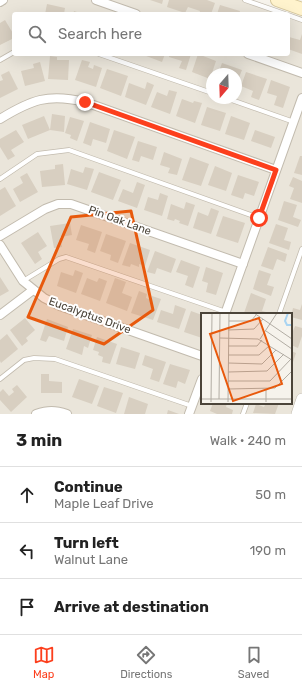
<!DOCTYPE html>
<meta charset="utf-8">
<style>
:root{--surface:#fff;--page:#f2f2f2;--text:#222;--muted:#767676;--line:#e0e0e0;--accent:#fc3f1d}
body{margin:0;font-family:Rubik,sans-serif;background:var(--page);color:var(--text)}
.compass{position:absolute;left:206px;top:68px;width:36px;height:36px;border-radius:50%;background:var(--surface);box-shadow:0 4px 16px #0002;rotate:199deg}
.stop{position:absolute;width:12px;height:12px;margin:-9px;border:3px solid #fc3f1d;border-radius:50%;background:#fff}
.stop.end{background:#fc3f1d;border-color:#fff;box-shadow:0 1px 4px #0008}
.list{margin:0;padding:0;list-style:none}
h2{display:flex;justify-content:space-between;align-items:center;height:52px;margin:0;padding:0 16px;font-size:17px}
h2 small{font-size:13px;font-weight:400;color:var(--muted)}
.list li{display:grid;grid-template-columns:26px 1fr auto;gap:12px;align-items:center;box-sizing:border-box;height:56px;padding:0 16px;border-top:1px solid var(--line)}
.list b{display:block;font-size:15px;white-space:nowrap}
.list p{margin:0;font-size:13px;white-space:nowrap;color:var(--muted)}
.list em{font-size:13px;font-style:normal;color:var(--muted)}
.icon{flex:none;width:22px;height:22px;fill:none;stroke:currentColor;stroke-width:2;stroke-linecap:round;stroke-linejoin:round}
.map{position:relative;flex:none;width:302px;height:414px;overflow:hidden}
.search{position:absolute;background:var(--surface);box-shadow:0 4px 16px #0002;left:12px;right:12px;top:12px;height:44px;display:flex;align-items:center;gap:10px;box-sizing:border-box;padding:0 14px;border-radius:4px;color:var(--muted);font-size:15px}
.sheet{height:220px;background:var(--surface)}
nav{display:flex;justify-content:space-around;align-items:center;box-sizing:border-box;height:56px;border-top:1px solid var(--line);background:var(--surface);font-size:11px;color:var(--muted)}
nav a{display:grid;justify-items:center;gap:2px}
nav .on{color:var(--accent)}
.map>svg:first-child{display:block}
</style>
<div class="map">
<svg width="302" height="414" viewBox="0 0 302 414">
<rect width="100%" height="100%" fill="#f6f3ec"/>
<path fill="#eae5da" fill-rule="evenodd" d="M 0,0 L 250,0 L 302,18 L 302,414 L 0,414 ZM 14,14 L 288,14 L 288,54 L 14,54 ZM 212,74 L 236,74 L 236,98 L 212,98 ZM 202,314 L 291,314 L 291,403 L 202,403 Z"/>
<g fill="#d8cfc1">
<path d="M 150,0 L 163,0 L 162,4 Z"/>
<path d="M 169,0 L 207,0 L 215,3 L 211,14 L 199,14 L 200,11 L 188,7 L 185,13 L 167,7 Z"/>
<path d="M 47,4 L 65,8 L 64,14 L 45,14 Z"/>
<path d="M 220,5 L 240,11 L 239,14 L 217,14 Z"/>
<path d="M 74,11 L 83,14 L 73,14 Z"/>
<path d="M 12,14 L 14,14 L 14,26 L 13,26 Z"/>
<path d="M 5,20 L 14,35 L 14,38 L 0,45 L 0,23 Z"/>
<path d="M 302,34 L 302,54 L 288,49 L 289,37 L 300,40 Z"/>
<path d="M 141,54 L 165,54 L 162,62 Z"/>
<path d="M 169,54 L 191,54 L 186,70 L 179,68 L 182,61 L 169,57 Z"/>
<path d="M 198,54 L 216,61 L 210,79 L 192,72 Z"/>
<path d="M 50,56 L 57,57 L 57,60 L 69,60 L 68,80 L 48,79 Z"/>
<path d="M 82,60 L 90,62 L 88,67 L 93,69 L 94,65 L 102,68 L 96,87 L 75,80 Z"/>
<path d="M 40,62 L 45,81 L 25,86 L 21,71 L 34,68 L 33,64 Z"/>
<path d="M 222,63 L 242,70 L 236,85 L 236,74 L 218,74 Z"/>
<path d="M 107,69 L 128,76 L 121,96 L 100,88 Z"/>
<path d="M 9,71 L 18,89 L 0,98 L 0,81 L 3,80 L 1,75 Z"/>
<path d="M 246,72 L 267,79 L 259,100 L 251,97 L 253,91 L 241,86 Z"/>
<path d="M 271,80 L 290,87 L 283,108 L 274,105 L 277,96 L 267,93 Z"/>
<path d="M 147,82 L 154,85 L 146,105 L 125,97 L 129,83 L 145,89 Z"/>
<path d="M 169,90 L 177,92 L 170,114 L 151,107 L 157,92 L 167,96 Z"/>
<path d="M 182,99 L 193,103 L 194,101 L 202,103 L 195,123 L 176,116 Z"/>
<path d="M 207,107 L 226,113 L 220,131 L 201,125 Z"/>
<path d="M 52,114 L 65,116 L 64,132 L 50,130 Z"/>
<path d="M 44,116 L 50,130 L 28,139 L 22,125 Z"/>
<path d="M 231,116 L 250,123 L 244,140 L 225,134 Z"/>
<path d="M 70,117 L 84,121 L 77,141 L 70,138 L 71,135 L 65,133 Z"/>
<path d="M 90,122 L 110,129 L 106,143 L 93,139 L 91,146 L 83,143 Z"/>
<path d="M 16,130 L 24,142 L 11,150 L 15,156 L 8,160 L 0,147 L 0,139 Z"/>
<path d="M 114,130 L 135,137 L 127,159 L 107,151 Z"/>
<path d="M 255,130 L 275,137 L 271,148 L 251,141 Z"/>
<path d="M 138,141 L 157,147 L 153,160 L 141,156 L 139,162 L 132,160 Z"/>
<path d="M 164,152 L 182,159 L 177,175 L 168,173 L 170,168 L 160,165 Z"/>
<path d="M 300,156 L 302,156 L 302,175 L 294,173 Z"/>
<path d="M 190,157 L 209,164 L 201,186 L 182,180 Z"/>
<path d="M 63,164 L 65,185 L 42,187 L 40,171 L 55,169 L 55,165 Z"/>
<path d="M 215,166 L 232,173 L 226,191 L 208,185 Z"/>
<path d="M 85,167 L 94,169 L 87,190 L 67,184 L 71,169 L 83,173 Z"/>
<path d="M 99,172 L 121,180 L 113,200 L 91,192 Z"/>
<path d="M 27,173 L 38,192 L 20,202 L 13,189 L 23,183 L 20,177 Z"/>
<path d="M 238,175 L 259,182 L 254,196 L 245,193 L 243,199 L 231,195 Z"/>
<path d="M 293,177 L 302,181 L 302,203 L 290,199 L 294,188 L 289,186 Z"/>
<path d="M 137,182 L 145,185 L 137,208 L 118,201 L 123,189 L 133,193 Z"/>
<path d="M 5,187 L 16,206 L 0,216 L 0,190 Z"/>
<path d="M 160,193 L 168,196 L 162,216 L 144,210 L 148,197 L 158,200 Z"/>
<path d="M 284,201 L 297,205 L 293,217 L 301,220 L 298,227 L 278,220 Z"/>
<path d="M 186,202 L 195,205 L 188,226 L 179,223 L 180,221 L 175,219 L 174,221 L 167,219 L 171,204 L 184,209 Z"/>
<path d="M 211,208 L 219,211 L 211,234 L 193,228 L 198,212 L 208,216 Z"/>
<path d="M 223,216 L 245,223 L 238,243 L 216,236 Z"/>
<path d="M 70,223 L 72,235 L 60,237 L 62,247 L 54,248 L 50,226 Z"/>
<path d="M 276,224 L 288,228 L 284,240 L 291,242 L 289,250 L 269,243 Z"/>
<path d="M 81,225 L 102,232 L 95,253 L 87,250 L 89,244 L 76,240 Z"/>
<path d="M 38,232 L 47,246 L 38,252 L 42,259 L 35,264 L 21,243 Z"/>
<path d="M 106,234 L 126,241 L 118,263 L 110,260 L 111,255 L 100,251 Z"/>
<path d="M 130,243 L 150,250 L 145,266 L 139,264 L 139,267 L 131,264 L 130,267 L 122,265 Z"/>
<path d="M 268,247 L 287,254 L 285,262 L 277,259 L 273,270 L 261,266 Z"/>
<path d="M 155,251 L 176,259 L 171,273 L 157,268 L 155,274 L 147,272 Z"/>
<path d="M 181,260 L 200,267 L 193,288 L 185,285 L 188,276 L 176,272 Z"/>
<path d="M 206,267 L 223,273 L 216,295 L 206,292 L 208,283 L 202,281 Z"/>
<path d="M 75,270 L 83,273 L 76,293 L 57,286 L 61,272 L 73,276 Z"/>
<path d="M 259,270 L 271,274 L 267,285 L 274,287 L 271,296 L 253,289 Z"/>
<path d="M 0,277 L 9,291 L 0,296 Z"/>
<path d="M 87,278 L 97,282 L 99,278 L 107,281 L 100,301 L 81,294 Z"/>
<path d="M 115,278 L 126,282 L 122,293 L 132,297 L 127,311 L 106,303 Z"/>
<path d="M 139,291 L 147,294 L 146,298 L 151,300 L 152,296 L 161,299 L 153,320 L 131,313 Z"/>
<path d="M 251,293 L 266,299 L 262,311 L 266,312 L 265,314 L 244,313 Z"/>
<path d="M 302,304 L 302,320 L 291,317 L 293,308 L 300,310 Z"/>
<path d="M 175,305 L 186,309 L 179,329 L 157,322 L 161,310 L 173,314 Z"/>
<path d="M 191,311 L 202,315 L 202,338 L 184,332 Z"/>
<path d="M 25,318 L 35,330 L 26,338 L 28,341 L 22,346 L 10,330 Z"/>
<path d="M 47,319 L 68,327 L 64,341 L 49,336 L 46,342 L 40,340 Z"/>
<path d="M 295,326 L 302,328 L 302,336 L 298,348 L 291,345 L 291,336 Z"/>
<path d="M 73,329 L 92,335 L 88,348 L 84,346 L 82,355 L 66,349 Z"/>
<path d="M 7,334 L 18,349 L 1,363 L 0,361 L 0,340 Z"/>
<path d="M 97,337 L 117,344 L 110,364 L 102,362 L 103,357 L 98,355 L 99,352 L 93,350 Z"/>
<path d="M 121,347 L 140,353 L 135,369 L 116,364 Z"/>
<path d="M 291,351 L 296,353 L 291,368 Z"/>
<path d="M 145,355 L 166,362 L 159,382 L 150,379 L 153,369 L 142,365 Z"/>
<path d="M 170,364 L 190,370 L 185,384 L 178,381 L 176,388 L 163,384 Z"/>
<path d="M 41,374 L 49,374 L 49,381 L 62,382 L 62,393 L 41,393 Z"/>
<path d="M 79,379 L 99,386 L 92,404 L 72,397 Z"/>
<path d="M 17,385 L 27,397 L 11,412 L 0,400 L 0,392 L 3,389 L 9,396 L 14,392 L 12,389 Z"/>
<path d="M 104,387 L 123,393 L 116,413 L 97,406 Z"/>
<path d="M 129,397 L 148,404 L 145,414 L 124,414 Z"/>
<path d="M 213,403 L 227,403 L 226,407 L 233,410 L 232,414 L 217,414 L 210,411 Z"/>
<path d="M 266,403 L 279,403 L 275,414 L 253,413 L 256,404 L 264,407 Z"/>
<path d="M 168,410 L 179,414 L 167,414 Z"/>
</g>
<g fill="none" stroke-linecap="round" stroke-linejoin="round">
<defs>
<g id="service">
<path d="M 245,0 L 285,14"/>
<path d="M 288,15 L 302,20"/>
<path d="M 99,54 L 212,93"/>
<path d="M 0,60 L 14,52"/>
<path d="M 226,98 L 294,122"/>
<path d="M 0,179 L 37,154 L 69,150 L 259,218"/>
<path d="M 23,281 L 59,259 L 66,257 L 226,312"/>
<path d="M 279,314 L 302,249"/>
<path d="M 0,379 L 24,360 L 34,358 L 55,359 L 192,406"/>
<path d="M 243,414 L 247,403"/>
</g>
<g id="minor">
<path d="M 96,0 L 136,14"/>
<path d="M 0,2 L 3,0"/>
<path d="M 248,54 L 302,73"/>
<path d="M 0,119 C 31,100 48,93 85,102 L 276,170"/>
<path d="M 0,236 L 45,209 L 58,204 L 71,204 L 243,264"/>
<path d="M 0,245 L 23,281 L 44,298 L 60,306 L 202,356"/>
<path d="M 225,314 L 302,98"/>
<path d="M 0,315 L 33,290"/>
<path d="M 36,414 C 48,410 55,410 67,414"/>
<path d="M 189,414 L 202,379"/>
</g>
<path id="tertiary" d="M 297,414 L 302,399"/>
<path id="secondary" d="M 277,0 L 302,9"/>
</defs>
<use href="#service" stroke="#c2bbae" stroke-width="5.5"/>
<use href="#minor" stroke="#c2bbae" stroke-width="10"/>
<use href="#tertiary" stroke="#c2bbae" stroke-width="12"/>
<use href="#secondary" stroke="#d6c79b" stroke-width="14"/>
<use href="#service" stroke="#fff" stroke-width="4"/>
<use href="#minor" stroke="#fff" stroke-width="8"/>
<use href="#tertiary" stroke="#fff" stroke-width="11"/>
<use href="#secondary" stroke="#fff3cd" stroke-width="12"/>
</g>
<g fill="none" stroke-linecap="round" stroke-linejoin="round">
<path stroke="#fc3f1d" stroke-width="5" d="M 85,102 L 276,170 L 259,218"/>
</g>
<path fill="#e8590c" fill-opacity="0.2" stroke="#e8590c" stroke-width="3" stroke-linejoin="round" d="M 131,211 L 153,310 L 104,344 L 28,317 L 71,217 Z"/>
<g text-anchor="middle" stroke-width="4" stroke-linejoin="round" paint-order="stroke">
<g font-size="11" fill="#4b4439" stroke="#fff">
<text transform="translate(120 220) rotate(20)" y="4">Pin Oak Lane</text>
<text transform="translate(90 315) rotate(20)" y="4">Eucalyptus Drive</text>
</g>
</g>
<g transform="translate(201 313)">
<rect width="91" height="91" fill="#f6f3ec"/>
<path fill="none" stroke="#a9d4f2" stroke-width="2" d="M 87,0 L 84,8 L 86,12 L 91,12"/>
<path fill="none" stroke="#b2ada4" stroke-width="1" d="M 53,0 L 91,26M 28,8 L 50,8 L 55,2M 27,17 L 53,16 L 62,6M 65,18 L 91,36M 19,25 L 57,26 L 91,47M 59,26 L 76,0M 27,33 L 56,33 L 61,27M 27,42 L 58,42 L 68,33M 27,50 L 61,51 L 75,37M 27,59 L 66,58 L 83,41M 27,68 L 69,68 L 90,46M 27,76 L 74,75 L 91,58M 0,86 L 91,86M 18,86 L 19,0M 10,89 L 11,0M 27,89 L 28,0M 65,89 L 65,76M 0,91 L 32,91"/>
<path fill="#e8590c" fill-opacity="0.15" stroke="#e8590c" stroke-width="2" d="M 58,5 L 81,71 L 32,88 L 9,21 Z"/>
<rect width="91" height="91" fill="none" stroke="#4b4439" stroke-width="2"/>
</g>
</svg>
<svg class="compass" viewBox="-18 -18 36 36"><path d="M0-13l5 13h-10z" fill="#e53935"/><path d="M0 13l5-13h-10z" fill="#767676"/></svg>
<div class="stop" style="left:259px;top:218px"></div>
<div class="stop end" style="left:85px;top:102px"></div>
<div class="search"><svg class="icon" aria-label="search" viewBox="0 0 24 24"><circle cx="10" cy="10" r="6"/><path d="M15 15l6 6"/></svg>Search here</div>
</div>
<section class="sheet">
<h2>3 min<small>Walk · 240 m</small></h2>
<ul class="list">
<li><svg class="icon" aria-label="ahead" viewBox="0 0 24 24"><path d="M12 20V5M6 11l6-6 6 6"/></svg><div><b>Continue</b><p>Maple Leaf Drive</p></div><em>50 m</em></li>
<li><svg class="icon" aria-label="left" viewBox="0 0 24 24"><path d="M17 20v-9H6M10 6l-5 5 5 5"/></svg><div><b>Turn left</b><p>Walnut Lane</p></div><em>190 m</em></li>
<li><svg class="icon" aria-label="arrive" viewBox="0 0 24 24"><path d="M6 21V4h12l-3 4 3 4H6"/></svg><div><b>Arrive at destination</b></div></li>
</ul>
</section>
<nav>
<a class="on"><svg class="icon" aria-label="map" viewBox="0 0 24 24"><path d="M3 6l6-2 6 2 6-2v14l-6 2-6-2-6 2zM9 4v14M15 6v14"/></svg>Map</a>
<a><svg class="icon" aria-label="directions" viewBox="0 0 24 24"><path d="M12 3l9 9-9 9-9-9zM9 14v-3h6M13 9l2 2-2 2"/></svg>Directions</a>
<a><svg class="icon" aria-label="saved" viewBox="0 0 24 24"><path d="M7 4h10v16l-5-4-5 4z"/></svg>Saved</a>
</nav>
